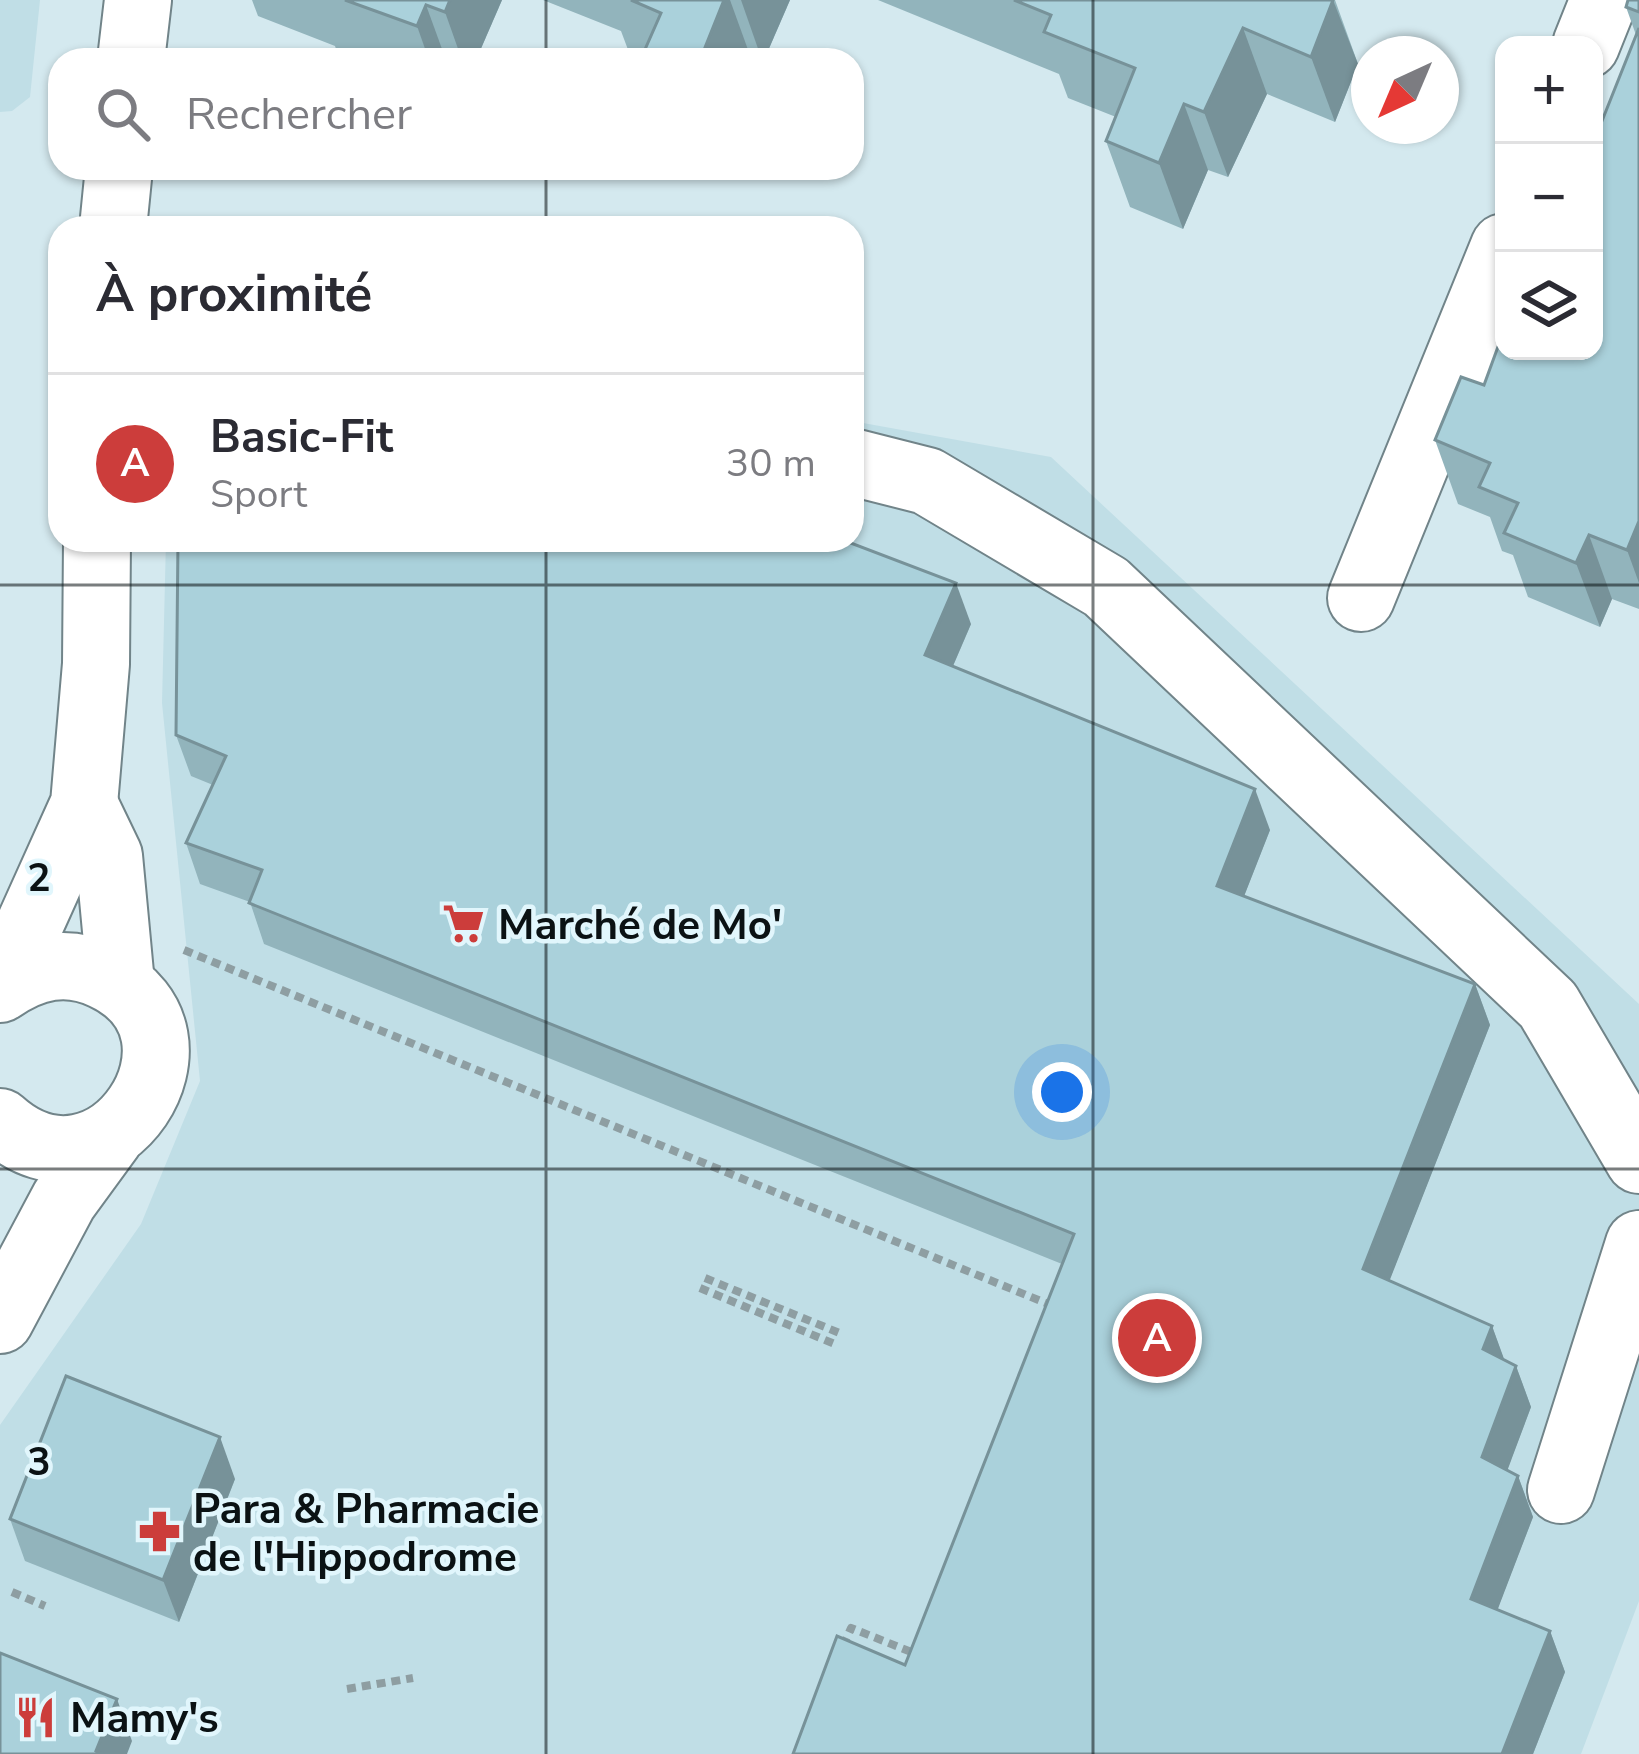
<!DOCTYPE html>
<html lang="fr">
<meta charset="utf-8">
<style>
:root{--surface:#fff;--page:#f2f2f3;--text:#2b2b33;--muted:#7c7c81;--line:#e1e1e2;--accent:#cc3d3b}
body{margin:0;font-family:"Nunito Sans",sans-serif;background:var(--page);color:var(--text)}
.controls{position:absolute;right:36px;top:36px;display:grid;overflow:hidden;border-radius:24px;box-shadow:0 3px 9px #0004}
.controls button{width:108px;height:108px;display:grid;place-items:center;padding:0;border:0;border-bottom:3px solid var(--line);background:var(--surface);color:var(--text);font:60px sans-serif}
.compass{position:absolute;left:1351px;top:36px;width:108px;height:108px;border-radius:50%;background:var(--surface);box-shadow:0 3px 9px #0004;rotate:224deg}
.you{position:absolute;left:1062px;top:1092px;width:42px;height:42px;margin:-30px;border:9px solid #fff;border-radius:50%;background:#1a73e8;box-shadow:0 0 0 18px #1a73e833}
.badge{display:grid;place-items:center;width:78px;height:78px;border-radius:50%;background:var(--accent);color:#fff;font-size:39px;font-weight:700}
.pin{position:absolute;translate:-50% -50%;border:6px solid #fff;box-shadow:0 3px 12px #0006}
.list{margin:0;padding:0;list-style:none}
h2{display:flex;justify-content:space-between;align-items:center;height:156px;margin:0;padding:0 48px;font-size:51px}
h2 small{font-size:39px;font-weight:400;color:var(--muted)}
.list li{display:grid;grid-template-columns:78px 1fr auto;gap:36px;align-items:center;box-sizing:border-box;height:180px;padding:0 48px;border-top:3px solid var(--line)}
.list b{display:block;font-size:45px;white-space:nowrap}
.list p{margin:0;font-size:39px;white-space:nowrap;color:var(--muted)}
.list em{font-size:39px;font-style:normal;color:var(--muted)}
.icon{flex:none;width:66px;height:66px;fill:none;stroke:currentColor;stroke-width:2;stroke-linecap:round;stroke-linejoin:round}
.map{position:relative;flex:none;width:1639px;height:1754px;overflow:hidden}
.search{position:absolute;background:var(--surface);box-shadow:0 3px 9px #0004;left:48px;top:48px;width:816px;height:132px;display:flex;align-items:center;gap:30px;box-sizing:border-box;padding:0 42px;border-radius:36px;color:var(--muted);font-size:45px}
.panel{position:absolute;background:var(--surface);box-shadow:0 3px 9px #0004;left:48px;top:216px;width:816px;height:336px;border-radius:36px}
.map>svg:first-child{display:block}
</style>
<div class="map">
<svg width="1639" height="1754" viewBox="0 0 1639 1754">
<rect width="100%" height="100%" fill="#d4e9ef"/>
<g fill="#c0dee6">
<path d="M 0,0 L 40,0 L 30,97 L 12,111 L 0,112 Z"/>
<path d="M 852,421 L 1051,457 L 1639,1004 L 1639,1601 L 1581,1754 L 0,1754 L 0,1425 L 141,1224 L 200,1081 L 162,703 L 166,540 L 852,540 Z"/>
</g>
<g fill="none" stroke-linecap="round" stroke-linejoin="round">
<defs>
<g id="minor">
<path d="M 1586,45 L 1604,0"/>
<path d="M 131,60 L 138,0"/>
<path d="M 113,228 L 119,168"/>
<path d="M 852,462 L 927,481 L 1106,587 L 1548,1005 L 1639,1160"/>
<path d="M 1361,598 L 1504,247"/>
<path d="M 84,804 L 109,856 L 121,984"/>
<path d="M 2,986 L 84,804 L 96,664 L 97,540"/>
<path d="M 0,989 C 33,966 67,958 104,976 C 227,1033 106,1218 0,1122"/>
<path d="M 0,1320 L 64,1200 L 110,1137"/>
<path d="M 1561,1490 L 1639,1244"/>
</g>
</defs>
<use href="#minor" stroke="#718489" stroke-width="70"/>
<g stroke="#8e9ea2" stroke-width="8" stroke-dasharray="9 6" stroke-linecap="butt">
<path d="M 56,491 L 60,427"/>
<path d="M 184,950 L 1053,1306"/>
<path d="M 705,1278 L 842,1334"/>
<path d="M 700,1288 L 837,1345"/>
<path d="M 12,1592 L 45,1606"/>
<path d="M 843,1646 L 851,1628 L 919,1655"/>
<path d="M 347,1689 L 413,1678"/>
</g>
<use href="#minor" stroke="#fff" stroke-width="66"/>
</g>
<g fill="#92b4bc">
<path d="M 252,0 L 502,0 L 476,60 L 353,60 L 338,55 L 335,46 L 258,16 Z"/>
<path d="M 543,0 L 790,0 L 764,60 L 751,58 L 750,60 L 641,60 L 630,55 L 621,31 Z"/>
<path d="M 878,0 L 1335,0 L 1358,64 L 1335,122 L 1267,94 L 1228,177 L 1208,170 L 1183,229 L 1130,207 L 1106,141 L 1116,117 L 1068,98 L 1059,74 Z"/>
<path d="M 1639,0 L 1639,609 L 1612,599 L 1600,627 L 1528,597 L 1513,555 L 1502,551 L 1490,517 L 1458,504 L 1435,440 L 1484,385 L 1504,351 L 1594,351 L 1636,35 L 1626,7 Z"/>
<path d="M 971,624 L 953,666 L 1270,830 L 1244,896 L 1475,984 L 1490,1025 L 1389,1281 L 1492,1326 L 1504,1360 L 1516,1366 L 1531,1407 L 1507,1470 L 1518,1476 L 1533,1517 L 1497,1610 L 1550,1631 L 1565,1672 L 1533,1754 L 793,1754 L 905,1665 L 1062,1264 L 264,944 L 250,902 L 200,884 L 186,843 L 213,785 L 191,776 L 176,735 Z"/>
<path d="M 235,1479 L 179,1622 L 25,1561 L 10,1519 Z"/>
</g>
<g fill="#779299">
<path d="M 450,0 L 502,0 L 476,60 L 462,60 L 445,12 Z"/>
<path d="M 724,0 L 730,0 L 751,58 L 750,60 L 700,60 Z"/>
<path d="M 741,0 L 790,0 L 764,60 L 762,60 Z"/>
<path d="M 1333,0 L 1358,64 L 1335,122 L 1311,57 Z"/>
<path d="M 426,5 L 446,60 L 429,60 L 417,26 Z"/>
<path d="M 1243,28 L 1267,94 L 1228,177 L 1204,112 Z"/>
<path d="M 1184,104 L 1208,170 L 1183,229 L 1159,163 Z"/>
<path d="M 1639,521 L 1639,583 L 1627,550 Z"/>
<path d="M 1589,535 L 1612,599 L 1600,627 L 1576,563 Z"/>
<path d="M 956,583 L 971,624 L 940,696 L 925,655 Z"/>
<path d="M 1255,789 L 1270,830 L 1232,927 L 1217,886 Z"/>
<path d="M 1475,984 L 1490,1025 L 1378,1310 L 1363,1269 Z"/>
<path d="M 1492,1326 L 1507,1367 L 1483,1349 Z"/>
<path d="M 1516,1366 L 1531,1407 L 1497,1498 L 1482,1457 Z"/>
<path d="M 220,1437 L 235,1479 L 179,1622 L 163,1580 Z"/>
<path d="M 1518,1476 L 1533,1517 L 1486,1640 L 1471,1599 Z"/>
<path d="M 1550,1631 L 1565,1672 L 1533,1754 L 1502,1754 Z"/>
<path d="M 117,1699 L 132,1741 L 127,1754 L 98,1754 L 96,1751 Z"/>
</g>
<g fill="#aad1db" stroke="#779299" stroke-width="3">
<path d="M 345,0 L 450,0 L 445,12 L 426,5 L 417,26 Z"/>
<path d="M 631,0 L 724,0 L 700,60 L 655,60 L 643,54 L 661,13 Z"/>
<path d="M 1014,0 L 1333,0 L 1311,57 L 1243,28 L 1204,112 L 1184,104 L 1159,163 L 1106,141 L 1135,68 L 1044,32 L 1051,15 Z"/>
<path d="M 1628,0 L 1639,0 L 1639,12 L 1626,7 Z"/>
<path d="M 1639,28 L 1639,521 L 1627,550 L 1589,535 L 1576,563 L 1504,533 L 1518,503 L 1479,487 L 1490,463 L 1435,440 L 1461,377 L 1484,385 L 1499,344 L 1504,346 L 1504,351 L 1594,351 L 1594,141 Z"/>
<path d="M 178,540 L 843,540 L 956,583 L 925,655 L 1255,789 L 1217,886 L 1475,984 L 1363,1269 L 1492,1326 L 1483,1349 L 1516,1366 L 1482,1457 L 1518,1476 L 1471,1599 L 1550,1631 L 1502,1754 L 793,1754 L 837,1636 L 905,1665 L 1074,1234 L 249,903 L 262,870 L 186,843 L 226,756 L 176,735 Z"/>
<path d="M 66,1376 L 220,1437 L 163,1580 L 10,1519 Z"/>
<path d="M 0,1653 L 117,1699 L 96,1751 L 104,1754 L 0,1754 Z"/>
</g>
<path fill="none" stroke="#0b1214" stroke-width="3" stroke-opacity="0.55" d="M 546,0 L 546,60M 1093,0 L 1093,1754M 546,168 L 546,228M 546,540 L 546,1754M 0,585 L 1639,585M 0,1169 L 1639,1169"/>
<defs>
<symbol id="supermarket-bare" viewBox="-9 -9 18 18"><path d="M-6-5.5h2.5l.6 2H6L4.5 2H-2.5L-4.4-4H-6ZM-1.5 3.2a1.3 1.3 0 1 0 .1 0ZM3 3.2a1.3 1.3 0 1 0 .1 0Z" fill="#cc3d3b" stroke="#e1f6fc" stroke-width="2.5" paint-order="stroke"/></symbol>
<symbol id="pharmacy-bare" viewBox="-9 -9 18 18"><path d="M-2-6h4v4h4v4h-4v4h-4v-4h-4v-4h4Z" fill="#cc3d3b" stroke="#e1f6fc" stroke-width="2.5" paint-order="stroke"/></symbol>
<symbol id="restaurant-bare" viewBox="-9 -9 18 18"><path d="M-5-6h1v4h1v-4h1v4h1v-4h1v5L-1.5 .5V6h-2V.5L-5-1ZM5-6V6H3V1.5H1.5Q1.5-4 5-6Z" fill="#cc3d3b" stroke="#e1f6fc" stroke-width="2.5" paint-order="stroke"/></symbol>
</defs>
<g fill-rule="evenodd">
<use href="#supermarket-bare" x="434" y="894" width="59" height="59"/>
<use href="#pharmacy-bare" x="130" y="1502" width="59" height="59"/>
<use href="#restaurant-bare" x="6" y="1688" width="59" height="59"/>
</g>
<g text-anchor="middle" stroke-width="9" stroke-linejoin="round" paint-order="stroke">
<g font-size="42" font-weight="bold" fill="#0b1214" stroke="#e1f6fc" text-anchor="start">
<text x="498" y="939">Marché de Mo'</text>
<text x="193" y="1523">Para &amp; Pharmacie<tspan x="193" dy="48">de l'Hippodrome</tspan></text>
<text x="70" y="1732">Mamy's</text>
</g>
</g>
<g font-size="39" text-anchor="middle" font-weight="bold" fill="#0b1214" stroke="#e1f6fc" stroke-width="9" stroke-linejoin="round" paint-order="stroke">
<text x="39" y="891">2</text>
<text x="39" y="1475">3</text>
</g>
</svg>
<div class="controls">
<button>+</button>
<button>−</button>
<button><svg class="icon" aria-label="layers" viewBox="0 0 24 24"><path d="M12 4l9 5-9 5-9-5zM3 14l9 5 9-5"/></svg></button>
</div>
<svg class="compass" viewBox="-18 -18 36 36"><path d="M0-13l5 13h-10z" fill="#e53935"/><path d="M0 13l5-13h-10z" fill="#7c7c81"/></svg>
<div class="you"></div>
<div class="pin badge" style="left:1157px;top:1338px">A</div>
<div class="search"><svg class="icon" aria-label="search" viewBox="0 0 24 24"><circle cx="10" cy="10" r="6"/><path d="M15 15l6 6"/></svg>Rechercher</div>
<section class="panel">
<h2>À proximité<small></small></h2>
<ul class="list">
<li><span class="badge">A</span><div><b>Basic-Fit</b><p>Sport</p></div><em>30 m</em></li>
</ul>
</section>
</div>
